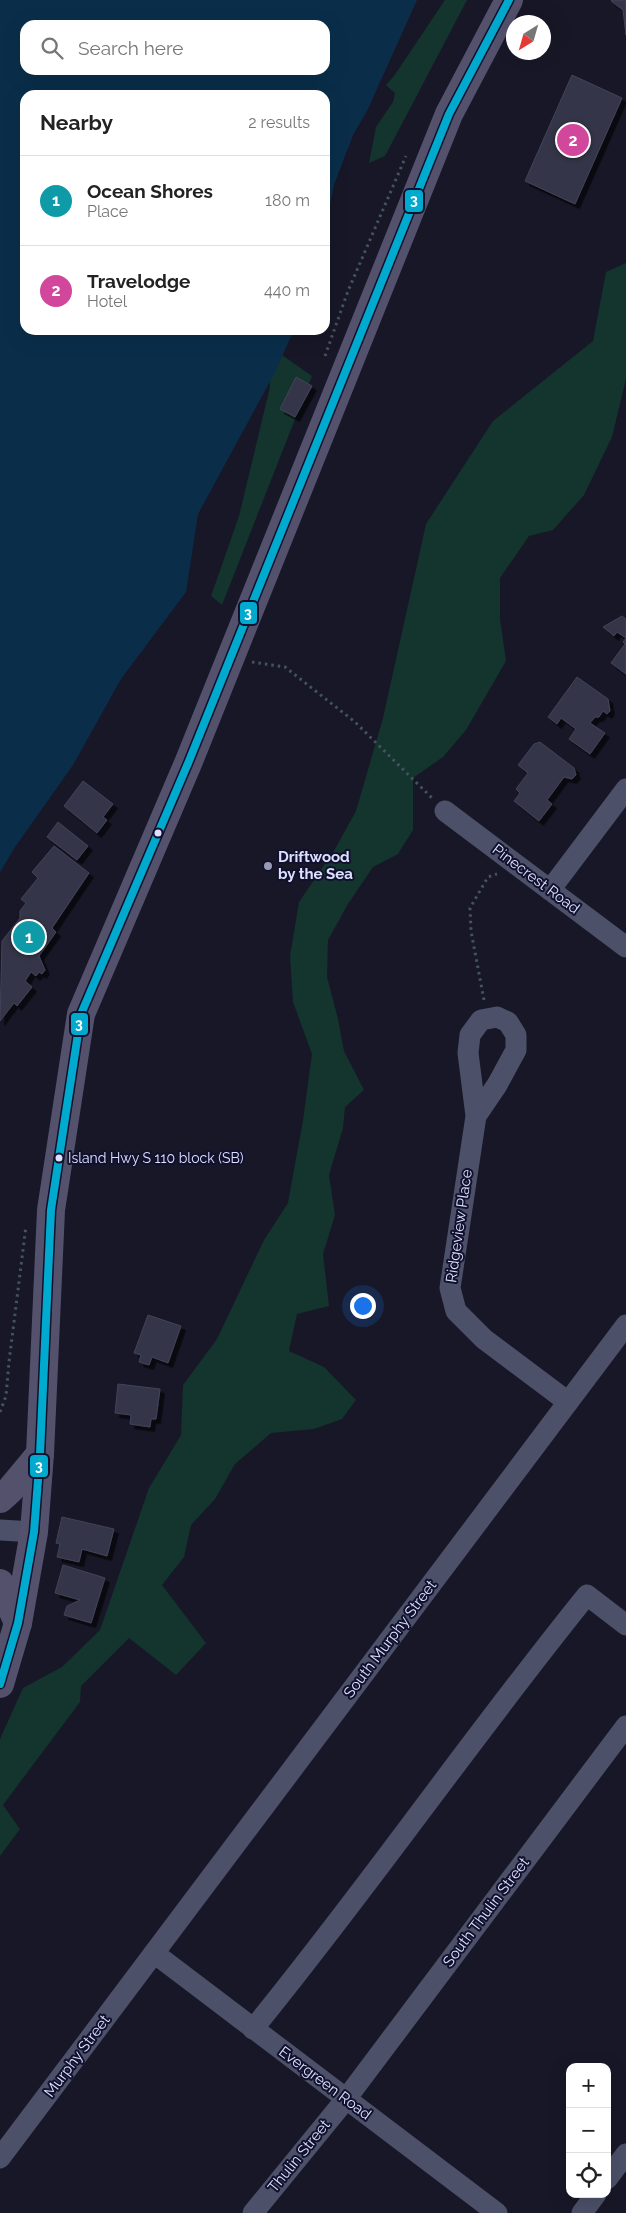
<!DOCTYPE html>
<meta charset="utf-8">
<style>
:root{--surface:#fff;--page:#f6f6f6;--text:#222;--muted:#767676;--line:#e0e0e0;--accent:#575863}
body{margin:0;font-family:Raleway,sans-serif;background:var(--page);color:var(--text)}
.controls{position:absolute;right:15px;bottom:15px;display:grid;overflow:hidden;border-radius:10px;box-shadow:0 5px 20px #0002}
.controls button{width:45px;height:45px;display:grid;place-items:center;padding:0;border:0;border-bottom:1px solid var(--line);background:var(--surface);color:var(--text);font:25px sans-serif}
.compass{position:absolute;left:506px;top:15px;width:45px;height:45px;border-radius:50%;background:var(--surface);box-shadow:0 5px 20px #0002;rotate:217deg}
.you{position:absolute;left:362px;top:1305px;width:18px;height:18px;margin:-12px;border:4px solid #fff;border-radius:50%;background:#1a73e8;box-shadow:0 0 0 8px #1a73e833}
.badge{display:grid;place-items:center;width:32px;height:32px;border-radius:50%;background:var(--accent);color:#fff;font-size:16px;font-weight:700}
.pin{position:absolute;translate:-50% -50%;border:2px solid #fff;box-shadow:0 1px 5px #0006}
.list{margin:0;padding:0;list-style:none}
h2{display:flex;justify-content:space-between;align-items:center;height:65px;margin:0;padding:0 20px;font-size:21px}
h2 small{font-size:16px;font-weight:400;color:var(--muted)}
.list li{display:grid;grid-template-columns:32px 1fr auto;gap:15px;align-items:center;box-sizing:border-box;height:90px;padding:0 20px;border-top:1px solid var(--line)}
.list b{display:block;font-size:19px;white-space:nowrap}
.list p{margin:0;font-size:16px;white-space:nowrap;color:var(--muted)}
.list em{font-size:16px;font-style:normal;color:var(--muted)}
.icon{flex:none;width:28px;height:28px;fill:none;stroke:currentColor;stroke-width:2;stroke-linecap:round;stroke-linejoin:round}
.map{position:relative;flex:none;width:626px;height:2213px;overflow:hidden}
.search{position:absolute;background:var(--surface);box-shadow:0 5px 20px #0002;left:20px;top:20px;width:310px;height:55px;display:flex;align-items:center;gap:12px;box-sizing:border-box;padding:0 18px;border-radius:15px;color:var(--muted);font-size:19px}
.panel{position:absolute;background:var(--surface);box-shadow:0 5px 20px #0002;left:20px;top:90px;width:310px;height:245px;border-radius:15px}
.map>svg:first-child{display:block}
</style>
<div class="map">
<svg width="626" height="2213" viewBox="0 0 626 2213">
<defs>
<filter id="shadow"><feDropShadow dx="4.5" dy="4.5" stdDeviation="0" flood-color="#0009"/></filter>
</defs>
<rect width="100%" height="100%" fill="#171727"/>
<g fill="#14342e">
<path d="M 445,0 L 467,0 L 385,156 L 369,163 L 376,127 L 393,102 L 395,93 L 386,85 L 394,76 Z"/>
<path d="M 626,263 L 626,379 L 612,437 L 584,495 L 553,530 L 529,536 L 500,578 L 500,619 L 506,661 L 466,730 L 443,757 L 413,778 L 413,830 L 398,854 L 373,867 L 348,904 L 328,940 L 327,977 L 338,1019 L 344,1051 L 364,1090 L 345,1107 L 343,1128 L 329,1175 L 335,1215 L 323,1254 L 329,1306 L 297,1314 L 289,1351 L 324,1367 L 356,1400 L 342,1419 L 314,1429 L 271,1433 L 235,1464 L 215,1499 L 191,1525 L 184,1557 L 162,1585 L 206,1643 L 176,1675 L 129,1638 L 81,1686 L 80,1702 L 3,1805 L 20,1829 L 0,1856 L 0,1739 L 23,1688 L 62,1667 L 100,1630 L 149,1488 L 181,1435 L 183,1385 L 217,1339 L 264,1240 L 288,1203 L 303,1120 L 312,1054 L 293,1002 L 290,956 L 299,902 L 335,849 L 356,811 L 383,718 L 426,524 L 493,421 L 593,341 L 606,272 Z"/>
<path d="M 272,348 L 312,376 L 222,605 L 211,596 L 239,516 L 270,387 L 269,372 Z"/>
</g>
<path fill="#0a2e4a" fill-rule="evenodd" d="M 0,0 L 417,0 L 367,111 L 353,135 L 334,185 L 325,229 L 325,95 L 25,95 L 25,330 L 294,330 L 274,374 L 198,514 L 186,592 L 121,679 L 73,765 L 15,847 L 0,872 ZM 25,25 L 325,25 L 325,70 L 25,70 Z"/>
<g fill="#363648" stroke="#424259" filter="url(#shadow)">
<path d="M 612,0 L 626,0 L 626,35 L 623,10 L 611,1 Z"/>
<path d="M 572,75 L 622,98 L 575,204 L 525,181 Z"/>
<path d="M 296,377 L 312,386 L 295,417 L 280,409 Z"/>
<path d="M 622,616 L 626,619 L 626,674 L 611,663 L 625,644 L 623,642 L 626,638 L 617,632 L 614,636 L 603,627 Z"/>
<path d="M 577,677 L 608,699 L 610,711 L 607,714 L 603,711 L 599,717 L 595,717 L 590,723 L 605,733 L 590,754 L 569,739 L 576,729 L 561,718 L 557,724 L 548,717 Z"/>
<path d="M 540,742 L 574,768 L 576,775 L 572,779 L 564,777 L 547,800 L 552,804 L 539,821 L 514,801 L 520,793 L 516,789 L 528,773 L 518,765 L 534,744 Z"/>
<path d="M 83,781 L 113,804 L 103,817 L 107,820 L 97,833 L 64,806 Z"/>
<path d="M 58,822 L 88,846 L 77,860 L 47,837 Z"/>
<path d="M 54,846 L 89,873 L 52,928 L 56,932 L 39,956 L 45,970 L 42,974 L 39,972 L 36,976 L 31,972 L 25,981 L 32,987 L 17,1006 L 14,1003 L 0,1021 L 2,941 L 20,918 L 20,911 L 26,903 L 21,899 L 38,878 L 32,872 Z"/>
<path d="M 148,1315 L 181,1326 L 168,1363 L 152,1357 L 149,1365 L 139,1362 L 141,1355 L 134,1353 Z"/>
<path d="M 118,1384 L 160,1389 L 156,1419 L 151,1419 L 150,1427 L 130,1424 L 131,1415 L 115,1413 Z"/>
<path d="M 62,1517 L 114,1529 L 107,1556 L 82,1549 L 79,1562 L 57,1557 L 60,1544 L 56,1543 Z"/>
<path d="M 63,1565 L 105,1578 L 91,1623 L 64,1615 L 67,1606 L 80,1600 L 55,1593 Z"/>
</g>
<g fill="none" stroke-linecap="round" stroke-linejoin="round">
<g stroke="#43545f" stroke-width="3" stroke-dasharray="2.5 4" stroke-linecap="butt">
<path d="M 325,356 L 348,291 L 406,156"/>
<path d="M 252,662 L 285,667 L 355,722 L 432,798"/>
<path d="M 484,1000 L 471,931 L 470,908 L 488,877 L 497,874"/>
<path d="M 0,1412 L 6,1396 L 9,1362 L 26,1226"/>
</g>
<g stroke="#4c5068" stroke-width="21">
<path d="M 445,811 L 626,947"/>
<path d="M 550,890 L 626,789"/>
<path d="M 476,1116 L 497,1085 L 516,1050 L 516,1035 L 508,1022 L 497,1017 L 481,1020 L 470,1035 L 468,1053 L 476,1116 L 450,1288 L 456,1311 L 484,1339 L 568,1402"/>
<path d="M 0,1530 L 34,1532"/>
<path d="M 154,1953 L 497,2213"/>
<path d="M 253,2029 C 369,1887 472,1737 587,1595 L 626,1625"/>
<path d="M 0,2158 L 626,1325"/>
<path d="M 607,2179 L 626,2154"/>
<path d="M 253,2213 L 346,2099 L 626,1726"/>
<path d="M 582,2213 L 596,2194"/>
</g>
<g stroke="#54516d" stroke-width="28">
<path d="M 0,1499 L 10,1490 L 40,1454"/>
<path d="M 0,1583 L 18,1623"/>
<path d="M 0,1684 L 18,1623 L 34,1532 L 40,1454 L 51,1210 L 81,1014 L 189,761 L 449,114 L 509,0"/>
</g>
<defs>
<path id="bus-1" d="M 0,1684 L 18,1623 L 34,1532 L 40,1454 L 51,1210 L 81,1014 L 189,761 L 449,114 L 509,0"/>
</defs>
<use href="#bus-1" stroke="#11112d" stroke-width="11"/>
<use href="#bus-1" stroke="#00a9ce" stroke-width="8"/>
</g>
<g fill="#dde0ff" stroke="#11112d" stroke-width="2">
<circle cx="158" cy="833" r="4.5"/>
<circle cx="59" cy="1158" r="4.5"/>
</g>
<circle fill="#989ab3" stroke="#11112d" stroke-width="2" cx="268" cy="866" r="5"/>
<g text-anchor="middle" stroke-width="4" stroke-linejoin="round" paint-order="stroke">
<g font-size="14" fill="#dde0ff" stroke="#11112d" text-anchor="start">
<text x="68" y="1163">Island Hwy S 110 block (SB)</text>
</g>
<g font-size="15" font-weight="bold" fill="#dde0ff" stroke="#11112d" text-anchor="start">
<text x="278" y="862">Driftwood<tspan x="278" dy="17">by the Sea</tspan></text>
</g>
<g font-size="15" fill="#dde0ff" stroke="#11112d">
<text transform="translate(536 879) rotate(37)" y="5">Pinecrest Road</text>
<text transform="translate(459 1226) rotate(-82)" y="5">Ridgeview Place</text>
<text transform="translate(390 1639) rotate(-53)" y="5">South Murphy Street</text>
<text transform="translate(486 1912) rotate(-53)" y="5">South Thulin Street</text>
<text transform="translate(77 2056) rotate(-53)" y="5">Murphy Street</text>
<text transform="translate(325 2083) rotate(37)" y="5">Evergreen Road</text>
<text transform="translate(299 2156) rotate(-51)" y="5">Thulin Street</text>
</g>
</g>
<g stroke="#11112d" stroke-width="2">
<rect x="404" y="189" width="20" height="24" rx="5" fill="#00a9ce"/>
<rect x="239" y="601" width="19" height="24" rx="5" fill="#00a9ce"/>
<rect x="70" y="1012" width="19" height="24" rx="5" fill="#00a9ce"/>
<rect x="29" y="1454" width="20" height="24" rx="5" fill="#00a9ce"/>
</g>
<g font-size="14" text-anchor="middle" font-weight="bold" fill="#fff">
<text x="414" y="205">3</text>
<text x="248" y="618">3</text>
<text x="79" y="1029">3</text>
<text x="39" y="1471">3</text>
</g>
</svg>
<div class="controls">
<button>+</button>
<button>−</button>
<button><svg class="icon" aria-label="locate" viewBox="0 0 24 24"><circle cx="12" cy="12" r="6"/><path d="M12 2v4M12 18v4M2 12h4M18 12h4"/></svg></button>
</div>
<svg class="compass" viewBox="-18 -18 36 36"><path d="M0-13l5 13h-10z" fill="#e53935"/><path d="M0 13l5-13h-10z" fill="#767676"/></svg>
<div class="you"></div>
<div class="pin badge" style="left:29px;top:937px;background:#0f9aa8">1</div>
<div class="pin badge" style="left:573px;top:140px;background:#d1479c">2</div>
<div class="search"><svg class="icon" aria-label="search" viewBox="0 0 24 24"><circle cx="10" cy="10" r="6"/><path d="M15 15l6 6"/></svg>Search here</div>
<section class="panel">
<h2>Nearby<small>2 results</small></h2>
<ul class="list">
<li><span class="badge" style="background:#0f9aa8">1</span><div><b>Ocean Shores</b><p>Place</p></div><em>180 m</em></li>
<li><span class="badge" style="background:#d1479c">2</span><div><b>Travelodge</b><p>Hotel</p></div><em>440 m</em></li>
</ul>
</section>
</div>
